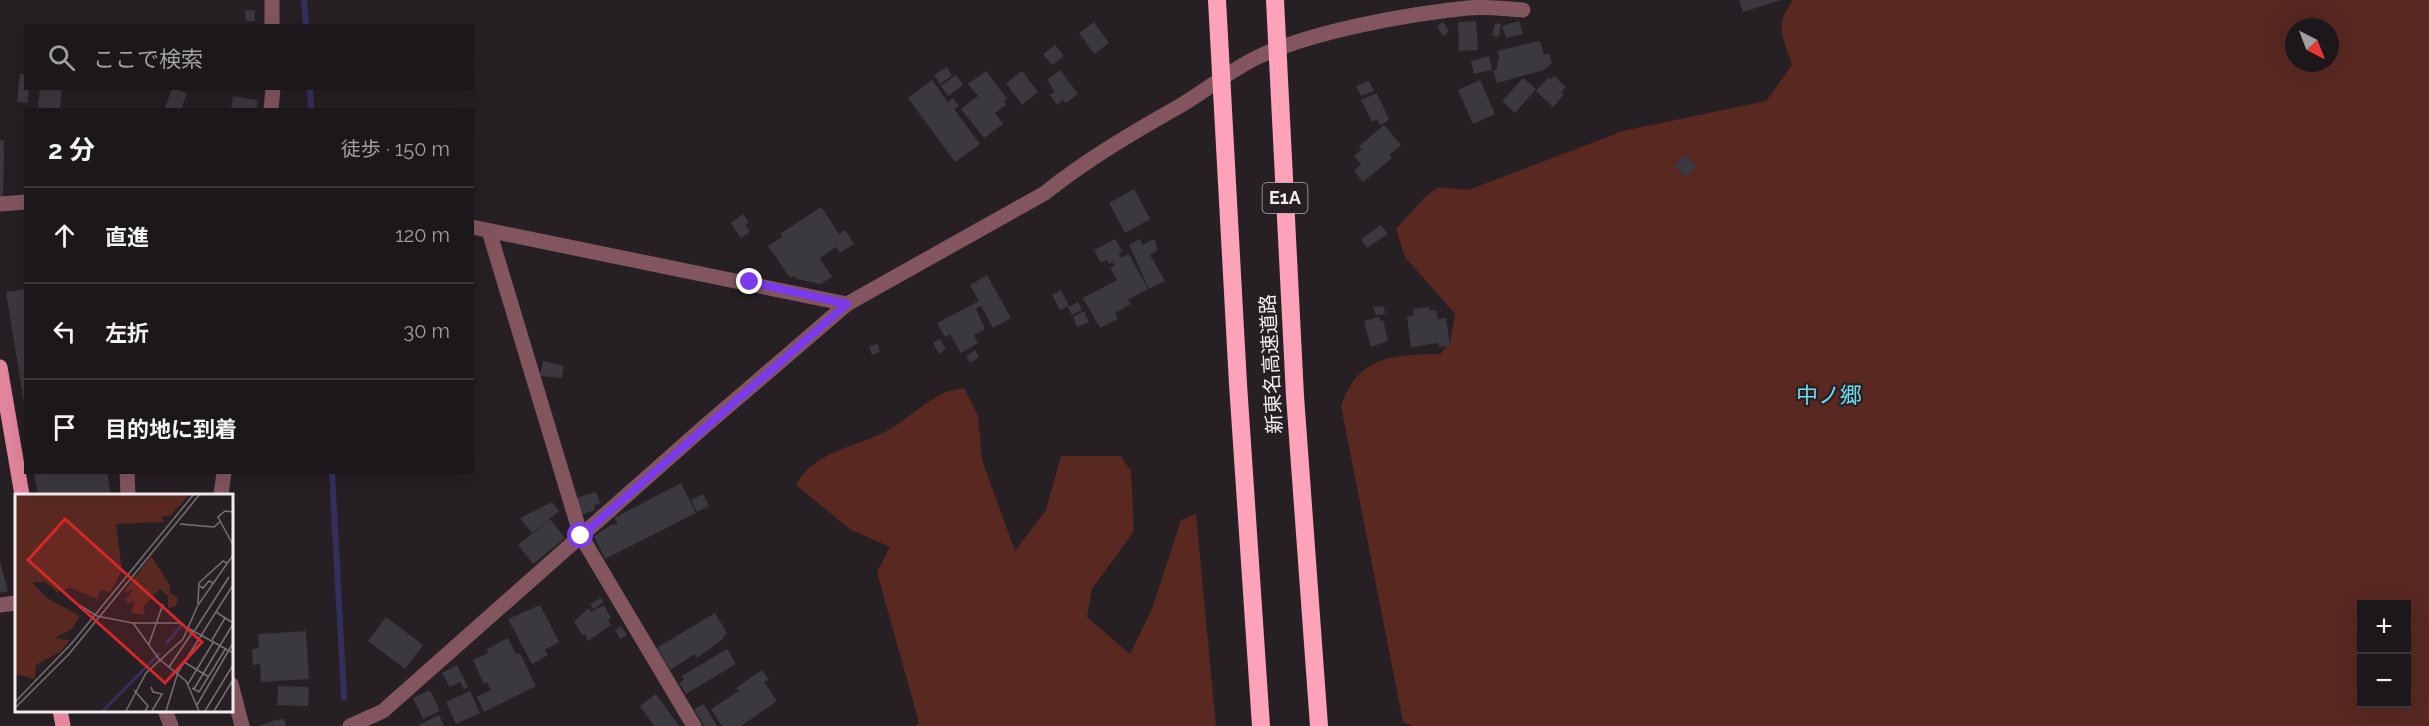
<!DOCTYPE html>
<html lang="ja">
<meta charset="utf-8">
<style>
:root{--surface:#1c171b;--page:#292428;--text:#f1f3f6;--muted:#a09fa3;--line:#3a363a}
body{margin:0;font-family:Raleway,"Noto Sans JP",sans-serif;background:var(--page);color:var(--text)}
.controls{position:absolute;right:18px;bottom:18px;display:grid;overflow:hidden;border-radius:0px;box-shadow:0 6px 24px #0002}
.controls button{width:54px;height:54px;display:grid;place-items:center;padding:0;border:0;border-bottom:2px solid var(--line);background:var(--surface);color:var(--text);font:30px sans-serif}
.compass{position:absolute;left:2285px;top:18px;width:54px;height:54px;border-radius:50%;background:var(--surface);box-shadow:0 6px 24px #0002;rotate:138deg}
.stop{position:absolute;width:18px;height:18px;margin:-14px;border:4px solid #7c3aed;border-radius:50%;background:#fff}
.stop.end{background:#7c3aed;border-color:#fff;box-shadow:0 2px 6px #0008}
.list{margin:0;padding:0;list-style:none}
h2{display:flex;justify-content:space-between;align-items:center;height:78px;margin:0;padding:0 24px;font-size:26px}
h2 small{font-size:20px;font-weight:400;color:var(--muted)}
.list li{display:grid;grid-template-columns:39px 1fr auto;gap:18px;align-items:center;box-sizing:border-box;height:96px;padding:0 24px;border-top:2px solid var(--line)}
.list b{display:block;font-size:22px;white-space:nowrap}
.list em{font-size:20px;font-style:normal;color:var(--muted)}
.icon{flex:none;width:33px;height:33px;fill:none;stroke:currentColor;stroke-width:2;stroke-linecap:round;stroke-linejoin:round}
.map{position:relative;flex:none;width:2429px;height:726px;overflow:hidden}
.search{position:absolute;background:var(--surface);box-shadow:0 6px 24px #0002;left:24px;top:24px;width:450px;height:66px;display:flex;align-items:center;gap:15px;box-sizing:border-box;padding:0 21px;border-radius:0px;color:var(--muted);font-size:22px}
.panel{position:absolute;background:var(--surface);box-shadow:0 6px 24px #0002;left:24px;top:108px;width:450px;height:366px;border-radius:0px}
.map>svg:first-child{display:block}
</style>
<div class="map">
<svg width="2429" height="726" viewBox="0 0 2429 726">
<rect width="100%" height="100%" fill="#261f24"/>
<g fill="#582821" fill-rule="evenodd">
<path d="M 1793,0 L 2429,0 L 2429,726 L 1413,726 L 1403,722 L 1341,406 C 1358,355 1394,355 1440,354 L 1450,343 L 1455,314 L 1405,257 L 1396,229 L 1426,196 L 1438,187 L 1468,190 L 1623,131 L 1766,101 L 1792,65 C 1783,37 1774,26 1793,0 ZM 2294,27 L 2330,27 L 2330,63 L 2294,63 ZM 2362,604 L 2406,604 L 2406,704 L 2362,704 Z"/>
<path d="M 964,388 L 978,416 L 982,460 L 1015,551 L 1046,510 L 1061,456 L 1121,456 L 1131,471 L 1134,531 L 1092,589 L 1087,617 L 1130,654 L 1152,609 L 1181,520 L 1196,514 L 1216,726 L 915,726 L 919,723 L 877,572 L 890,547 L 851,530 L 796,485 C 813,452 854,447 885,432 C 911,418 934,390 964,388 Z"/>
</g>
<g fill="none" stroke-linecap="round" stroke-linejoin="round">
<g stroke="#34305d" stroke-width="6">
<path d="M 304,0 L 306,26"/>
<path d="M 310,88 L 311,110"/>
<path d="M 332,472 L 344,697"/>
</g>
</g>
<g fill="#3c383f">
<path d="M 1739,0 L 1781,0 L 1743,12 Z"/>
<path d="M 245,10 L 255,10 L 255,21 L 246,21 Z"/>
<path d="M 1476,21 L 1478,50 L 1459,51 L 1458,22 Z"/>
<path d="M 1519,21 L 1523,34 L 1506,38 L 1502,26 Z"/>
<path d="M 1094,22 L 1109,43 L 1094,54 L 1079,33 Z"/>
<path d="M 1443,22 L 1449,31 L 1443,36 L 1437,26 Z"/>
<path d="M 1495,23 L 1501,24 L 1499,37 L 1492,36 Z"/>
<path d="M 1540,41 L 1544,55 L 1549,53 L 1552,63 L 1544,70 L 1497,83 L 1493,71 L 1496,70 L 1499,57 L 1497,51 Z"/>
<path d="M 1055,45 L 1064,56 L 1052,65 L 1043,54 Z"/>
<path d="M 1489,56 L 1492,70 L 1474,74 L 1471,61 Z"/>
<path d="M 947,67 L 952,76 L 940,84 L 934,75 Z"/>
<path d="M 1060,70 L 1078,94 L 1066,103 L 1063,100 L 1057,105 L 1050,95 L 1055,92 L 1047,80 Z"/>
<path d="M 986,71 L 1007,99 L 1004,102 L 1006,105 L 995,113 L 1003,124 L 984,138 L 961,109 L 978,96 L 968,84 Z"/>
<path d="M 1022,71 L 1038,92 L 1022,105 L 1006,83 Z"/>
<path d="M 20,74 L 26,74 L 26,88 L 29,88 L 28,103 L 17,102 Z"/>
<path d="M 956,75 L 963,85 L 948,96 L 941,86 Z"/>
<path d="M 1554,76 L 1566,87 L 1561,92 L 1564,94 L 1553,107 L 1536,91 L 1549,77 L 1551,79 Z"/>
<path d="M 1523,78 L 1536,89 L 1515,113 L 1502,101 Z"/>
<path d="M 932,80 L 948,102 L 953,98 L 959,106 L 954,109 L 980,144 L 955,162 L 908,98 Z"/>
<path d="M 1480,80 L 1495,114 L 1473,124 L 1458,90 Z"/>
<path d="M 1369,81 L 1374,91 L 1361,96 L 1356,86 Z"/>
<path d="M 40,88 L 62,88 L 60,110 L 38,107 Z"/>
<path d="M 172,88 L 187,93 L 181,110 L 165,108 Z"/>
<path d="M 1377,93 L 1389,120 L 1380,125 L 1377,119 L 1372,122 L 1361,100 Z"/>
<path d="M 233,96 L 258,100 L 256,110 L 231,110 Z"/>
<path d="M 1384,125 L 1401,145 L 1389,155 L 1392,158 L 1363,182 L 1354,171 L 1361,164 L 1354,156 L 1362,149 L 1359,146 Z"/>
<path d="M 0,140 L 4,141 L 3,197 L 0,197 Z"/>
<path d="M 1685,154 L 1697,166 L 1686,177 L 1674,166 Z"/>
<path d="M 1134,189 L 1150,219 L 1125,233 L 1109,203 Z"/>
<path d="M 821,207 L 839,234 L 845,230 L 854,244 L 840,253 L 836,247 L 820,258 L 832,277 L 820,284 L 797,279 L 794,276 L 790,278 L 768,246 L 782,237 L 780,234 Z"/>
<path d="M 743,214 L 749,222 L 745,225 L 750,232 L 741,238 L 731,223 Z"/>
<path d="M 1381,225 L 1388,234 L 1367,248 L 1361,239 Z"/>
<path d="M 1115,239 L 1122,251 L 1119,253 L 1121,258 L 1129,254 L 1148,289 L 1128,300 L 1131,304 L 1115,313 L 1118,319 L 1100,328 L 1083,298 L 1117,280 L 1110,268 L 1115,265 L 1112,262 L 1109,264 L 1107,260 L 1101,263 L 1094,250 Z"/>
<path d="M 1140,239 L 1143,245 L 1154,239 L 1156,242 L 1157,251 L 1150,255 L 1165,281 L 1149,289 L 1129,245 Z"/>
<path d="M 987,275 L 1011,318 L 993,328 L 981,306 L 976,309 L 985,329 L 974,335 L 978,343 L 961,353 L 950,334 L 945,337 L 937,323 L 979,301 L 970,285 Z"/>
<path d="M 26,289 L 26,403 L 24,403 L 6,292 Z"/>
<path d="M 1061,290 L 1069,306 L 1060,310 L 1052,295 Z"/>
<path d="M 1078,302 L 1082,310 L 1072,315 L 1068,307 Z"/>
<path d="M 1384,306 L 1385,314 L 1376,315 L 1373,307 Z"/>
<path d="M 1429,307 L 1430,311 L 1436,310 L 1438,319 L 1446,318 L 1450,346 L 1439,347 L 1439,343 L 1411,347 L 1407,317 L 1414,315 L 1413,309 Z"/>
<path d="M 1084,311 L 1089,322 L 1077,327 L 1073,317 Z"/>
<path d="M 1379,317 L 1380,321 L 1383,320 L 1388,341 L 1371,347 L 1364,321 Z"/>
<path d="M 940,339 L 946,349 L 939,354 L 933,343 Z"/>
<path d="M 878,344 L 880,352 L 872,355 L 869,346 Z"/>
<path d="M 975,350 L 979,357 L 970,363 L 966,356 Z"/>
<path d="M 543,361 L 564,366 L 562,378 L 540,376 Z"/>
<path d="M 34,472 L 107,472 L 111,495 L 38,495 Z"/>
<path d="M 681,483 L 696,513 L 605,559 L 594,536 L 611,525 L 618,524 L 614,518 Z"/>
<path d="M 596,492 L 600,504 L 594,505 L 595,510 L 581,515 L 576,498 Z"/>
<path d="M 703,494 L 709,506 L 697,512 L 691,500 Z"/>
<path d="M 552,502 L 559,511 L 532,533 L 520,518 Z"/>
<path d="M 550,519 L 565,538 L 533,564 L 518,545 Z"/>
<path d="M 0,561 L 8,591 L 0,593 Z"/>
<path d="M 601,598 L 604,602 L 593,609 L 590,604 Z"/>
<path d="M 540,605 L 559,642 L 545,650 L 548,655 L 532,664 L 508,619 Z"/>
<path d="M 604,605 L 611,618 L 608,620 L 611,625 L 588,641 L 585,634 L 582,635 L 574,621 L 589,608 L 591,612 Z"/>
<path d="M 715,613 L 727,633 L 723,636 L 724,638 L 697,658 L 695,654 L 670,670 L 657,648 Z"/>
<path d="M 386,617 L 423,645 L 405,669 L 368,641 Z"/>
<path d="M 621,626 L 627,635 L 620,639 L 615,630 Z"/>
<path d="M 306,631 L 309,679 L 261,682 L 260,664 L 253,665 L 252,649 L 259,648 L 258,634 Z"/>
<path d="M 508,638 L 516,654 L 520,653 L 536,686 L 484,712 L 477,697 L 491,690 L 487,682 L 484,684 L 473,660 L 488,653 L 487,649 Z"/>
<path d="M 727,649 L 736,664 L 686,694 L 679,683 L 684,680 L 682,676 Z"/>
<path d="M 457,665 L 468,687 L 464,689 L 460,682 L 450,687 L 442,673 Z"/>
<path d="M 762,670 L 769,680 L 764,682 L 777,701 L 741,726 L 722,726 L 711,709 L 739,691 L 736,688 Z"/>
<path d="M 278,686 L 309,687 L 308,706 L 277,705 Z"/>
<path d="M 430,690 L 440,711 L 423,719 L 413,698 Z"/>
<path d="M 470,691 L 480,713 L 456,724 L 446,702 Z"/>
<path d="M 656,694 L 679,726 L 654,726 L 640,706 Z"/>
<path d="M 704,704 L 717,726 L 704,726 L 694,709 Z"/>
<path d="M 439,715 L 444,726 L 417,726 Z"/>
<path d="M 284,719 L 286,726 L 258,726 L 275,720 Z"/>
</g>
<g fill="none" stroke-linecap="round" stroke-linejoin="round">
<g stroke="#82555f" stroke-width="15">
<path d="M 272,0 L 272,26"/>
<path d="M 271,110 L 273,88"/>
<path d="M 0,204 L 26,202"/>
<path d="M 472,227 L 847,304"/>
<path d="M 489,231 L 581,536 L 694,726"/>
<path d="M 127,472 L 128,495"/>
<path d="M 221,495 L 224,472"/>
<path d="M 0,605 L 16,603"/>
<path d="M 231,684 L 242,726"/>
<path d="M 165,710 L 171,726"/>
<path d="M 350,726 L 383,711 L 705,426 L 847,304 L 1045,193 C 1086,160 1132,133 1178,107 C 1206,91 1231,69 1260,56 C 1315,31 1407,14 1468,8 C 1486,6 1505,9 1523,10"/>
</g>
<g stroke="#e3869e" stroke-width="15">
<path d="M 0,367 L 22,495"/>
<path d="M 60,710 L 63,726"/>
</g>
<g stroke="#fda2b8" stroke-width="18">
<path d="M 1217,0 L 1238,384 L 1261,726"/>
<path d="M 1275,0 L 1295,396 L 1319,726"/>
</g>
</g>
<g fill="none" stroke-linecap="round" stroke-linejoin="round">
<path stroke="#7c3aed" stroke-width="8" d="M 581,536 L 847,304 L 750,282"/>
</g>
<g text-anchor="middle" stroke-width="4.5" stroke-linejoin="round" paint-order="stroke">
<rect fill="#261f24" stroke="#b3aeb2" stroke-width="1.5" x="1262.5" y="183" width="45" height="30" rx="4.5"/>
<g font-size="18" font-weight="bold" fill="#f0ecef">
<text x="1285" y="204">E1A</text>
</g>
<g font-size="20" fill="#f0ecef" stroke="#261f24">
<text transform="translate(1271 364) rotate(-93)" y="7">新東名高速道路</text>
</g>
<g font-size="22" fill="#70dbe9" stroke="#261f24">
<text x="1829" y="403">中ノ郷</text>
</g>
</g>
<g transform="translate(15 494)">
<rect width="218" height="218" fill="#261f24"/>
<path d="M 0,0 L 175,0 L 155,22 L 146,23 L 150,28 L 101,30 L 107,77 L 95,98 L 85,96 L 83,105 L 55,94 L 42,98 L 30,88 L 17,88 L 32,104 L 65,122 L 57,135 L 39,144 L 55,146 L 45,158 L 21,171 L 20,185 L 0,180 ZM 136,62 L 155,91 L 155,99 L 163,104 L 161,112 L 153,114 L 153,102 L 145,95 L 128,113 L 130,121 L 116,119 L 120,107 L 113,109 L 110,106 L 119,95 L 108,99 Z" fill="#582821"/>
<path fill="none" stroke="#34305d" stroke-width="3" d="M 151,150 L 166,132M 88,217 L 145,159"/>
<path fill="none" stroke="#777175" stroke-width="1.5" d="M 218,18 L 210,17 L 203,23 L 218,51M 165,30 L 199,33 L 206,27M 184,92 L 188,94 L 194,87 L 198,89M 183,110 L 184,89 L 208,67 L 212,69M 64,111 L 82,122 L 117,129 L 164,129 L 218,159M 201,118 L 218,129M 118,129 L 144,165 L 171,187 L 184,217M 180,136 L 214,83M 197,146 L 210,124M 134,150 L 148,110M 169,168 L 194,183M 154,173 L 179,136M 173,190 L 199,147M 136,193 L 138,198 L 147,200 L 137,217M 177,194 L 184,198 L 211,154M 179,195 L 218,130M 119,196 L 133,212 L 130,217M 0,208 L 57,149 L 179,0M 182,211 L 218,149M 0,214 L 54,160 L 185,0M 111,217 L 131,179 L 168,145 L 183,111 L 218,61M 151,217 L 163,178 L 218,91M 190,217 L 218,171M 199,217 L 218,186"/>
<path fill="#d62828" fill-opacity="0.15" stroke="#d62828" stroke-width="3" d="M 50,25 L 187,148 L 150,189 L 13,66 Z"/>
<rect width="218" height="218" fill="none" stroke="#f0ecef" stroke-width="3"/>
</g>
</svg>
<div class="controls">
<button>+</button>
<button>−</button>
</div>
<svg class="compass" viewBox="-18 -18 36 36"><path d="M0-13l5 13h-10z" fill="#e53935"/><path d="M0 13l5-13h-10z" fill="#a09fa3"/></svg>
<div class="stop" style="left:581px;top:536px"></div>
<div class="stop end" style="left:750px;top:282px"></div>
<div class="search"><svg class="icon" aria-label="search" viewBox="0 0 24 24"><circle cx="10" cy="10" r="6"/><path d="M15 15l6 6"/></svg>ここで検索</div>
<section class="panel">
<h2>2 分<small>徒歩 · 150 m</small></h2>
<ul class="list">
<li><svg class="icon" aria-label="ahead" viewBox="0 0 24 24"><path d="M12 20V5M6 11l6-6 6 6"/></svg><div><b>直進</b></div><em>120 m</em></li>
<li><svg class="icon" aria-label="left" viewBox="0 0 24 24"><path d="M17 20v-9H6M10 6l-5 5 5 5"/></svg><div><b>左折</b></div><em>30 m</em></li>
<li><svg class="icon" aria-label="arrive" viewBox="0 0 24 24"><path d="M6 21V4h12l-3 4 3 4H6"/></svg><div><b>目的地に到着</b></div></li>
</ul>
</section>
</div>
